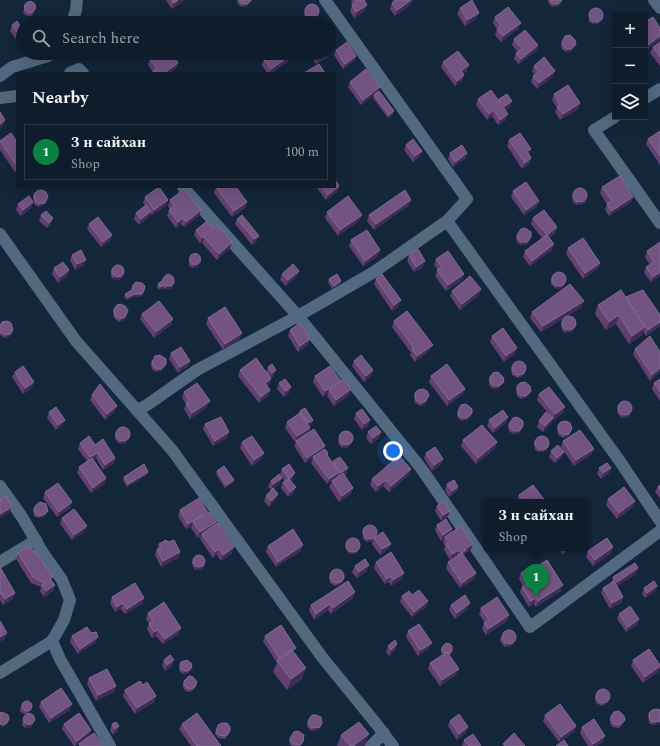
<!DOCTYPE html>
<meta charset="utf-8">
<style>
:root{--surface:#0e1c2c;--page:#1c2938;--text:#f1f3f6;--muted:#9ba1a9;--line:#2e3a48;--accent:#0b8043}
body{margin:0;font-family:Spectral,serif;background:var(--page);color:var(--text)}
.controls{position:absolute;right:12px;top:12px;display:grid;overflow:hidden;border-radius:0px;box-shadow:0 4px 16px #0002}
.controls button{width:36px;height:36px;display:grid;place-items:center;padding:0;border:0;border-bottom:1px solid var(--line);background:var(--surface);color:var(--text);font:20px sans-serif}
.you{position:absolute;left:393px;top:451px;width:14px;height:14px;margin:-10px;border:3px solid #fff;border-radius:50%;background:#1a73e8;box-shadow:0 0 0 6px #1a73e833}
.badge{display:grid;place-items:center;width:26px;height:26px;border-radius:50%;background:var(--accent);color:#fff;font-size:13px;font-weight:700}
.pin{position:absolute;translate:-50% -33px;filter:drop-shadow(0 1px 2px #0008)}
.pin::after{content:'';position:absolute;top:21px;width:14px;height:12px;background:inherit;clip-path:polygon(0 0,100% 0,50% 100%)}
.popup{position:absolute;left:484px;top:499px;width:104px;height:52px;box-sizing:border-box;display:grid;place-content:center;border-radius:0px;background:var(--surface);filter:drop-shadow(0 1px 3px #0005);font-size:13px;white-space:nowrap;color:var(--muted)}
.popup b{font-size:15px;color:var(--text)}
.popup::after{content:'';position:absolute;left:50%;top:100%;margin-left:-8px;border:8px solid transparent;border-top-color:var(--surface)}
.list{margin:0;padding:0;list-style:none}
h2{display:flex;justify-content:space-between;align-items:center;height:52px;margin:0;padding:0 16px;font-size:17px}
h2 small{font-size:13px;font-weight:400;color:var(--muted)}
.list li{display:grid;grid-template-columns:26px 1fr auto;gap:12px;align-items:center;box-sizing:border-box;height:56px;margin:0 8px 8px;padding:0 8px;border:1px solid var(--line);border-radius:0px}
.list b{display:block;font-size:15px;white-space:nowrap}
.list p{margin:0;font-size:13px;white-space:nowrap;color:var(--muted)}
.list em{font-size:13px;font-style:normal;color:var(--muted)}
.icon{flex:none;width:22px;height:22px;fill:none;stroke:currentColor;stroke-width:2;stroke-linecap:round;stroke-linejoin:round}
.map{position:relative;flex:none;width:660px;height:746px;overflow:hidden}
.search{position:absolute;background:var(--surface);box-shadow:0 4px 16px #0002;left:16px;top:16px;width:320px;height:44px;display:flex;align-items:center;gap:10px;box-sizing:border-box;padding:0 14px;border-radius:22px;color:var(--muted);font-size:15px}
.panel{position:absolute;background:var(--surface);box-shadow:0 4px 16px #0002;left:16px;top:72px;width:320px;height:116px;border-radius:0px}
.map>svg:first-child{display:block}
</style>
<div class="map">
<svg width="660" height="746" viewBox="0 0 660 746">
<rect width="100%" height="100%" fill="#13263a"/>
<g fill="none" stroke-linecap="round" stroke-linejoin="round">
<g stroke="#53697f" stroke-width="12">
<path d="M 654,0 L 660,8"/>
<path d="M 72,23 L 76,10 L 77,0"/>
<path d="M 70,73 L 79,69 L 83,73"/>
<path d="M 0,76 L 12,67 L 48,56 L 52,53"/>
<path d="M 0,98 L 17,96"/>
<path d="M 645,98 L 660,89"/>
<path d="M 615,117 L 594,130 L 660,223"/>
<path d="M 183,187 L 298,316 L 421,468 L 530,627 L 660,531"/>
<path d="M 447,221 L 619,460 L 660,521"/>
<path d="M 0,234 L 76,341 L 172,450 L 322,657 L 378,726 L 393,746"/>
<path d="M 137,410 L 147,405 L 197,370 L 298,316 L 374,272 L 447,221 L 467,199 L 325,0"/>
<path d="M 0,486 L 22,517 L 43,553 L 62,580 L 70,600 L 64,620 L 52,641 L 60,659 L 110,746"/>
<path d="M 0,562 L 36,540"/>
<path d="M 0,673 L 52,641"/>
<path d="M 371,746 L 384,733"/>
</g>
</g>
<g fill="#644072">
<path d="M 166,0 L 184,0 L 172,9 Z"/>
<path d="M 237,0 L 252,0 L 251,2 L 246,7 L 242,7 L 238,4 Z"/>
<path d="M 352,0 L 364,0 L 365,11 L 354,18 L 350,11 L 352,5 L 351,4 Z"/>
<path d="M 392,0 L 413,0 L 411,4 L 395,16 L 390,9 L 392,3 L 394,2 Z"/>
<path d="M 548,0 L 562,0 L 562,2 L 557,7 L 553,7 L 549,4 Z"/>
<path d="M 26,3 L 34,13 L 31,16 L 25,15 L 23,12 Z"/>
<path d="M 306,8 L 319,12 L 318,15 L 314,20 L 309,20 L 304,16 L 305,11 Z"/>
<path d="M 460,8 L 477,18 L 465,26 L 457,14 Z"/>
<path d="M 590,12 L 603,17 L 602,20 L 598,24 L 593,24 L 589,22 L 589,15 Z"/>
<path d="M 495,17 L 518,29 L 501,42 L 495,35 L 497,29 L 493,23 Z"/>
<path d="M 12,25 L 20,26 L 23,43 L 20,45 L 10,31 Z"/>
<path d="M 514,39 L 538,45 L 536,51 L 519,64 L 514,59 L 516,53 L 518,52 L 512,45 Z"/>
<path d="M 562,42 L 576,44 L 575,47 L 570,52 L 566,52 L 562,49 L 561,45 Z"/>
<path d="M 660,42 L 660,66 L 650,53 L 653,47 Z"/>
<path d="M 336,50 L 356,56 L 354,61 L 343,69 L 334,55 Z"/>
<path d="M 273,53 L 299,53 L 272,73 L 267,73 L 262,65 L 264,60 Z"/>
<path d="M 309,53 L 327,53 L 326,58 L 316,64 Z"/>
<path d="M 150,59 L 178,63 L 176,68 L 169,73 L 152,73 L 153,72 L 148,65 Z"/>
<path d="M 443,62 L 467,71 L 463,74 L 464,75 L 462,81 L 455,86 L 441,67 Z"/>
<path d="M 534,66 L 553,76 L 537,89 L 531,82 L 533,76 L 535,75 L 532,71 Z"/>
<path d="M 350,82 L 378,92 L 393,114 L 388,118 L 373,98 L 374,95 L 361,105 L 348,87 Z"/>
<path d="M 554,94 L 580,103 L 578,109 L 560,120 L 555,112 L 557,108 L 552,100 Z"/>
<path d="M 478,99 L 499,101 L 499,99 L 510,107 L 505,110 L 506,120 L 498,125 L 492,116 L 487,120 L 476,105 Z"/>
<path d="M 660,131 L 660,165 L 646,144 L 648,139 Z"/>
<path d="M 509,140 L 529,154 L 531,158 L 529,164 L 522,169 L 507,146 Z"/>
<path d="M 0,141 L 17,142 L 17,171 L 15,172 L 0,150 Z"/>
<path d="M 406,145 L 422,151 L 420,156 L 413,162 L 404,150 Z"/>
<path d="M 450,153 L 467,153 L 465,159 L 453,167 L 448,159 Z"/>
<path d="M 339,186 L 337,192 L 326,200 L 316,187 L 335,187 Z"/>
<path d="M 214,187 L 236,187 L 247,202 L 245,208 L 232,217 L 214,193 L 216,188 Z"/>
<path d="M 602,187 L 633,197 L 631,202 L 609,216 L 605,210 L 607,204 L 600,193 Z"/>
<path d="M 513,191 L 537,207 L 524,215 L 511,197 Z"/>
<path d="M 34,194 L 44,205 L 38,207 L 34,204 L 33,197 Z"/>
<path d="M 573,195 L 586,200 L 584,204 L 577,205 L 573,202 L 572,197 Z"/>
<path d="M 145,197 L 168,200 L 166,206 L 152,215 L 150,213 L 149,217 L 139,225 L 134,219 L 136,213 L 145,206 L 143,203 Z"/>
<path d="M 170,200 L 201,210 L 199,216 L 184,227 L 181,224 L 176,228 L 167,216 L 169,210 L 170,209 L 168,206 Z"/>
<path d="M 33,202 L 31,208 L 21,216 L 16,210 L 18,204 Z"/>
<path d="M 409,205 L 374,230 L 367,221 L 369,215 Z"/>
<path d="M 327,212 L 359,221 L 338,236 L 325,218 Z"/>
<path d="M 41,215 L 51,224 L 47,228 L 39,221 Z"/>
<path d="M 533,218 L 557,227 L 555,233 L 549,238 L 552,250 L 530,266 L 523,257 L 525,251 L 542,238 L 531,224 Z"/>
<path d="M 237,219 L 257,241 L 252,245 L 235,224 Z"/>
<path d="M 89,224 L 112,235 L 110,241 L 101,247 L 87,229 Z"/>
<path d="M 213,229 L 230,248 L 217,260 L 202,243 L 203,242 L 200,243 L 194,235 L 196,230 Z"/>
<path d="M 517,235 L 530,240 L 526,245 L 521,245 L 517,242 L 516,238 Z"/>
<path d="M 351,240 L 378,256 L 363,266 L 349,246 Z"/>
<path d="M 660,242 L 660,276 L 651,282 L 644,273 L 646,267 L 650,265 L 645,257 L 647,251 Z"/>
<path d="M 568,248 L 600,263 L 598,268 L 583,279 L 566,254 Z"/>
<path d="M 72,255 L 84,265 L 75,270 L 70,260 Z"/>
<path d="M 409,255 L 423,267 L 414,272 L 407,261 Z"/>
<path d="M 190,258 L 201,261 L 200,263 L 197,268 L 193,268 L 189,266 L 189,260 Z"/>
<path d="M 436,259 L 464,274 L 462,280 L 446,291 L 435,276 L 438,270 L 434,265 Z"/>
<path d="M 54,268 L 69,270 L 67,276 L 58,283 L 52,274 Z"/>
<path d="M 112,269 L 124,273 L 123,276 L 119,280 L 113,279 L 111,276 L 111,272 Z"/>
<path d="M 299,271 L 297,276 L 286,286 L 280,280 L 282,274 Z"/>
<path d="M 552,277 L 565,284 L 561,289 L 556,289 L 551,284 L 551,280 Z"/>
<path d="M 329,279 L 340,284 L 332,289 L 328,282 Z"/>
<path d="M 376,279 L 399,306 L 392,311 L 374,284 Z"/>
<path d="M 174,283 L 173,286 L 170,289 L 166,289 L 163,288 L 159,290 L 157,287 L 158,284 Z"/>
<path d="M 133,285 L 143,293 L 141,297 L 134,297 L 127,300 L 124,297 L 125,294 L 132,290 Z"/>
<path d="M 481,289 L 479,295 L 460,310 L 450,296 L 452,291 Z"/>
<path d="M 626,297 L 660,315 L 660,326 L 646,336 L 643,331 L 642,335 L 629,344 L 616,324 L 606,330 L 595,314 L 598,305 Z"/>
<path d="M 582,307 L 541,332 L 530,318 L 532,312 Z"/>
<path d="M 114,309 L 127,314 L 124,320 L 119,322 L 114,318 L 113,312 Z"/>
<path d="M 142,314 L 173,319 L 171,325 L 154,338 L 140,319 Z"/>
<path d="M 208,318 L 240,339 L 223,350 L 206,324 Z"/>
<path d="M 394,321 L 430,350 L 415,362 L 410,355 L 411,353 L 392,327 Z"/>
<path d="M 562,321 L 575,325 L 572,332 L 565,333 L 562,330 L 561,324 Z"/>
<path d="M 0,326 L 12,333 L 9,337 L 5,338 L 0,335 Z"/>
<path d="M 290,330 L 310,339 L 308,345 L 298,352 L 288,336 Z"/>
<path d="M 492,336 L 515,354 L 504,362 L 490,342 Z"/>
<path d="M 635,349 L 660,352 L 660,372 L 650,381 L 633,354 Z"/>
<path d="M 171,353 L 190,361 L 188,366 L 178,373 L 169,359 Z"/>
<path d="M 354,361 L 371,376 L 364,382 L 352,366 Z"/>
<path d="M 152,362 L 165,367 L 160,372 L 156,372 L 152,369 L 151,365 Z"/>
<path d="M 512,366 L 525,373 L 522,377 L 518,378 L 512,375 L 511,369 Z"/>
<path d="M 268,367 L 274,376 L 271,378 L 269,385 L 267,386 L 270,390 L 268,396 L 259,403 L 238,376 L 240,370 L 266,372 Z"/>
<path d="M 15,372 L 32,388 L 23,394 L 12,377 Z"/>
<path d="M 315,376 L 341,381 L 340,383 L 349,395 L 334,406 L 327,396 L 328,393 L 323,397 L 313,382 Z"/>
<path d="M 431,376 L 465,389 L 463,394 L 447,406 L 429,382 Z"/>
<path d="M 490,377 L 502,384 L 498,389 L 493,389 L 489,385 L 489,380 Z"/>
<path d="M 660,379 L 660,401 L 652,389 L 654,383 Z"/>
<path d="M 279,383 L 289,393 L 284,397 L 277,389 Z"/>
<path d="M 517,386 L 530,394 L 525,398 L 521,399 L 517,396 L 516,389 Z"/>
<path d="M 184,392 L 207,407 L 190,419 L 184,409 L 186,404 L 182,398 Z"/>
<path d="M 415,393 L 429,395 L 425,404 L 421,406 L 415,403 L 414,396 Z"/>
<path d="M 539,394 L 563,413 L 553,420 L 552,419 L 551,423 L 543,432 L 537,427 L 539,421 L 549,414 L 537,400 Z"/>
<path d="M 92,395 L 115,411 L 105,420 L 90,400 Z"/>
<path d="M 619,404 L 631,412 L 630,415 L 626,418 L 622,418 L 617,413 Z"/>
<path d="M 300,411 L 313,420 L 311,425 L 309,427 L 310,428 L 308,433 L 325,446 L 324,449 L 328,453 L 327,456 L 332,463 L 333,461 L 348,468 L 346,474 L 344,475 L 353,488 L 351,494 L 339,502 L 329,487 L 332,481 L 338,477 L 337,476 L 336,477 L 327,484 L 311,463 L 313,458 L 305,463 L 294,446 L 296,442 L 295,442 L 285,428 L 287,422 L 298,414 Z"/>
<path d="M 458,411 L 472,413 L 471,416 L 466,421 L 462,421 L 458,418 L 457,414 Z"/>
<path d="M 49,412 L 63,425 L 56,430 L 47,418 Z"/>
<path d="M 356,413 L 368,426 L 362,430 L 354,419 Z"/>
<path d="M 489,420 L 506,423 L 493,433 L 487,426 Z"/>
<path d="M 205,424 L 229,432 L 227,438 L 213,446 L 203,429 Z"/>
<path d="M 509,424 L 522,429 L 518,434 L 513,434 L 509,431 L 508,427 Z"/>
<path d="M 558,425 L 568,437 L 563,438 L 558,435 L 557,428 Z"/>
<path d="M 116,431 L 130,436 L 129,439 L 124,444 L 120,444 L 115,439 L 115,434 Z"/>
<path d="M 368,432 L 381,432 L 379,438 L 371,444 L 366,438 Z"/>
<path d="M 340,434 L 350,445 L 347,448 L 342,448 L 338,443 Z"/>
<path d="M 463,440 L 497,442 L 495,448 L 476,464 L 461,446 Z"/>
<path d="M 535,440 L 549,445 L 545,451 L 539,452 L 535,450 L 534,443 Z"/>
<path d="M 563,441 L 592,454 L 574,466 L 561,447 Z"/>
<path d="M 242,442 L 264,453 L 261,459 L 252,466 L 240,448 Z"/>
<path d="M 80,443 L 95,445 L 115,458 L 113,464 L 103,470 L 96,458 L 93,460 L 106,478 L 104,484 L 91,493 L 77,473 L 79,467 L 87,461 L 78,449 Z"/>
<path d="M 551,451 L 561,458 L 555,463 L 549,457 Z"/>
<path d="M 426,453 L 443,459 L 440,465 L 432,471 L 424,458 Z"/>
<path d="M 599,468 L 611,468 L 609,473 L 601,479 L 597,474 Z"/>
<path d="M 282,469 L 293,478 L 291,481 L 294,493 L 288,497 L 281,488 L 283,482 L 285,481 L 280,474 Z"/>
<path d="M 411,469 L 409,475 L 389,492 L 383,486 L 376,492 L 370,485 L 372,479 Z"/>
<path d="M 217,471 L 233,483 L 225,488 L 216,474 Z"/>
<path d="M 148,472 L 147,475 L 127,487 L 123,480 L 124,477 Z"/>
<path d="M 271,481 L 280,483 L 271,490 L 268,486 Z"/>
<path d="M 447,484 L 458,487 L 456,492 L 449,497 L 445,490 Z"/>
<path d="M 660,485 L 660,498 L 655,492 L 658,487 Z"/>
<path d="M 45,492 L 70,508 L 57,517 L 43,498 Z"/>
<path d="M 278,494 L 276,499 L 269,507 L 264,501 L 266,496 Z"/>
<path d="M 519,495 L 546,502 L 517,502 L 517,501 Z"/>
<path d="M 608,499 L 635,501 L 633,507 L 617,519 L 606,505 Z"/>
<path d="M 36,505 L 46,514 L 44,517 L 38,518 L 34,516 L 33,511 Z"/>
<path d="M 437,506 L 450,511 L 448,516 L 441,521 L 435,511 Z"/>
<path d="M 180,510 L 208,513 L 216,522 L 214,525 L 232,553 L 221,561 L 217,555 L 213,558 L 200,539 L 201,536 L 198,538 L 191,528 L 192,526 L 186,529 L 178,516 Z"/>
<path d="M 62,518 L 84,532 L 72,540 L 60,524 Z"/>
<path d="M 437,525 L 452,529 L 451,533 L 471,550 L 465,553 L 464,556 L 476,573 L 474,579 L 460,588 L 446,568 L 448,562 L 458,556 L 457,556 L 450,560 L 444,550 L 445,546 L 443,542 L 444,539 L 441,541 L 435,530 Z"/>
<path d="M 364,530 L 377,536 L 388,549 L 380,555 L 372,544 L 373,541 L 372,542 L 367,542 L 363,539 L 363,533 Z"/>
<path d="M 168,542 L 180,552 L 178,558 L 161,567 L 155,555 L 159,544 Z"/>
<path d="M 346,544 L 360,547 L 357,553 L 350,554 L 347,551 L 345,547 Z"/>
<path d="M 268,546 L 301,551 L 276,567 L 266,552 Z"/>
<path d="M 558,548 L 570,548 L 563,554 Z"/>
<path d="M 31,550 L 55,585 L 53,591 L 44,597 L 40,591 L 41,587 L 31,583 L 16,559 L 18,553 Z"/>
<path d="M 588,551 L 611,553 L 593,566 L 586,557 Z"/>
<path d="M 193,560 L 205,565 L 202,570 L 195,570 L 193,567 L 192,563 Z"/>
<path d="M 376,562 L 402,579 L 391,586 L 389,582 L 385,584 L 374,568 Z"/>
<path d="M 355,566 L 367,571 L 357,578 L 352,572 Z"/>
<path d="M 0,567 L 13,599 L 3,605 L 0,600 Z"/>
<path d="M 536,567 L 561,591 L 536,607 L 534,604 L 529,607 L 520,592 L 522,587 L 523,586 L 519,579 L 521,573 Z"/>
<path d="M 332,571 L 345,577 L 341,584 L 336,586 L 330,583 L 329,578 Z"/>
<path d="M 636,574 L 617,586 L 623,597 L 621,603 L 610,609 L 601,593 L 603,588 L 611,583 L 613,577 Z"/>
<path d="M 657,586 L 655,591 L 645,598 L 642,594 L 644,588 Z"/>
<path d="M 355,592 L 353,598 L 331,614 L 328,610 L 314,620 L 309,610 L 311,605 Z"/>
<path d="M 412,595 L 428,601 L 426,607 L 412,617 L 400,602 L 402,596 Z"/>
<path d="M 112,597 L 144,598 L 142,604 L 125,614 L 121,609 L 115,612 L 110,603 Z"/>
<path d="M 451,605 L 468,609 L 455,619 L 449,610 Z"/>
<path d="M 481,608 L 507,621 L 486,635 L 482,629 L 484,623 L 485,623 L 479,614 Z"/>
<path d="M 148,613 L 179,634 L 163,644 L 156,636 L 152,638 L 147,629 L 149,624 L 146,619 Z"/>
<path d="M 619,614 L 639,619 L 637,625 L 626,632 L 617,619 Z"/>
<path d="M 408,631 L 429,648 L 418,656 L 406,637 Z"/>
<path d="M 72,636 L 96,642 L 78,654 L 70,642 Z"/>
<path d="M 265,636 L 302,679 L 287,690 L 273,672 L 277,663 L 263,641 Z"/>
<path d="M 501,637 L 515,639 L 512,646 L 505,647 L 502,644 L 500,640 Z"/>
<path d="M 397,644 L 395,650 L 389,656 L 386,652 L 388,646 Z"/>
<path d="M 442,647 L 452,651 L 451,654 L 449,656 L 456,675 L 440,686 L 428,669 L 430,663 L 443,655 L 441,653 L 441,650 Z"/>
<path d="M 164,660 L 172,666 L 165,671 L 162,665 Z"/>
<path d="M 633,660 L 660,665 L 660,667 L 658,672 L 643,683 L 631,666 Z"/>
<path d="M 181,662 L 192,667 L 191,670 L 187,674 L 183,674 L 180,672 L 179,668 Z"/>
<path d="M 89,678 L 116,686 L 114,692 L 96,701 L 87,684 Z"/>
<path d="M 184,681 L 194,690 L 190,692 L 186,691 L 183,688 L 183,684 Z"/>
<path d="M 143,685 L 156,696 L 154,702 L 135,714 L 123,696 L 125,690 Z"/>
<path d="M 596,696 L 610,698 L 606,704 L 602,706 L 596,703 L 595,698 Z"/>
<path d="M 41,702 L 70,710 L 49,723 L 39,707 Z"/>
<path d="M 22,703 L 32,709 L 30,711 L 26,714 L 22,713 L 20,711 Z"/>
<path d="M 660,710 L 660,723 L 659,724 L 653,725 L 649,723 L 648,716 L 649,713 Z"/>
<path d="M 545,715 L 576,726 L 574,732 L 559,742 L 543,721 Z"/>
<path d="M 24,716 L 32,726 L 29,728 L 25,728 L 22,725 L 23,719 Z"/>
<path d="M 611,716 L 624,723 L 619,728 L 612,727 L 610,723 L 610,719 Z"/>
<path d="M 308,721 L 322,723 L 318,730 L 312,731 L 308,728 L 307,724 Z"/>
<path d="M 450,721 L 466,733 L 457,740 L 448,726 Z"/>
<path d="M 64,724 L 89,736 L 75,746 L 74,746 L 62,729 Z"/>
<path d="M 112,724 L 119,726 L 117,732 L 113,735 L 110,730 Z"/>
<path d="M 182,724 L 221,746 L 191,746 L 179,729 Z"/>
<path d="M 218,725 L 229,734 L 225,739 L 218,738 L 215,734 Z"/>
<path d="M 582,727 L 605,736 L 603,742 L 597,746 L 588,746 L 580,733 Z"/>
<path d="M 341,735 L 365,745 L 364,746 L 337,746 Z"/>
<path d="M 290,738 L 302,745 L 300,746 L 292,746 L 290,745 L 289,740 Z"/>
<path d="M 464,740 L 481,746 L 462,746 Z"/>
</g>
<g fill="#3e2e56">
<path d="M 178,0 L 184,0 L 172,9 L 174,3 Z"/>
<path d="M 252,0 L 251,2 L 246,7 L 242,7 L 243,4 Z"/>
<path d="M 411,0 L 413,0 L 411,4 L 395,16 L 397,10 Z"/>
<path d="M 562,0 L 562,2 L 557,7 L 553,7 L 554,4 Z"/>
<path d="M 367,5 L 365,11 L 354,18 L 356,12 Z"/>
<path d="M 35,10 L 34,13 L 31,16 L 32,13 Z"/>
<path d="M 319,12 L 318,15 L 314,20 L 309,20 L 310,17 Z"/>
<path d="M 479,13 L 477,18 L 465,26 L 467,20 Z"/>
<path d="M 603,17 L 602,20 L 598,24 L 593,24 L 594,21 Z"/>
<path d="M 521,23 L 518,29 L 501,42 L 503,36 Z"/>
<path d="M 660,36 L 660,40 L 645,51 L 645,47 Z"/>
<path d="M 22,39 L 23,39 L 23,43 L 20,45 Z"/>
<path d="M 576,44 L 575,47 L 570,52 L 566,52 L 567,49 Z"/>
<path d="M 538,45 L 536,51 L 519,64 L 521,59 Z"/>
<path d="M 294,53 L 299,53 L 272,73 L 270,73 L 271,69 Z"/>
<path d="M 327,53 L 326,58 L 316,64 L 318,58 Z"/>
<path d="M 356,56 L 354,61 L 343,69 L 345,64 Z"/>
<path d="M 178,63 L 176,68 L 169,73 L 164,73 Z"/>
<path d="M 469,65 L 467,71 L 459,77 L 461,71 Z"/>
<path d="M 555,71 L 553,76 L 537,89 L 539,83 Z"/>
<path d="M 464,75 L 462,81 L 455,86 L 457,81 Z"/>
<path d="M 380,87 L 378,92 L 361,105 L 363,100 Z"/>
<path d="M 512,101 L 510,107 L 503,112 L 505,106 Z"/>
<path d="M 580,103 L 578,109 L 560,120 L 563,114 Z"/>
<path d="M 494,110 L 492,116 L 487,120 L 489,114 Z"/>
<path d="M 394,111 L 393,114 L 388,118 L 389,115 Z"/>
<path d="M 508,114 L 506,120 L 498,125 L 500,120 Z"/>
<path d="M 5,120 L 3,126 L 0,128 L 0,124 Z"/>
<path d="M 531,149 L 529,154 L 527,151 Z"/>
<path d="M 422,151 L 420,156 L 413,162 L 415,156 Z"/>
<path d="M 467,153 L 465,159 L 453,167 L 455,162 Z"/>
<path d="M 531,158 L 529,164 L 522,169 L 525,163 Z"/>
<path d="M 339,186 L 337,192 L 326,200 L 328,195 Z"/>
<path d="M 48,197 L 44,205 L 38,207 L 39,204 Z"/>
<path d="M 587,197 L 584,204 L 577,205 L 578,202 Z"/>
<path d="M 633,197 L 631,202 L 609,216 L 611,211 Z"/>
<path d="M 168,200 L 166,206 L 152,215 L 154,210 Z"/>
<path d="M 411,200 L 409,205 L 374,230 L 376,224 Z"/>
<path d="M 539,201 L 537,207 L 524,215 L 526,210 Z"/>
<path d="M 33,202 L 31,208 L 21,216 L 23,210 Z"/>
<path d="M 247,202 L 245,208 L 232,217 L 234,211 Z"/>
<path d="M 201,210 L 199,216 L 184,227 L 186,222 Z"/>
<path d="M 151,211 L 149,217 L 139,225 L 141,219 Z"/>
<path d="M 362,215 L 359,221 L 338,236 L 340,230 Z"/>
<path d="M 53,218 L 51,224 L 47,228 L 49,223 Z"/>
<path d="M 183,218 L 181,224 L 176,228 L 178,222 Z"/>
<path d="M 557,227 L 555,233 L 544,241 L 547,235 Z"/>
<path d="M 112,235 L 110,241 L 101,247 L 103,242 Z"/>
<path d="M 206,235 L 204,237 L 203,242 L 200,243 L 202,238 Z"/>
<path d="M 259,236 L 257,241 L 252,245 L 254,239 Z"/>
<path d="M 531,237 L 530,240 L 526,245 L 521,245 L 522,242 Z"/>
<path d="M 232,242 L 230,248 L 217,260 L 219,254 Z"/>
<path d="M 554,244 L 552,250 L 530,266 L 532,261 Z"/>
<path d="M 380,250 L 378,256 L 363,266 L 365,261 Z"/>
<path d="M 86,260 L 84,265 L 75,270 L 77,264 Z"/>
<path d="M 201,261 L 200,263 L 197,268 L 193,268 L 194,265 Z"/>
<path d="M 425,261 L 423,267 L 414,272 L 416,267 Z"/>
<path d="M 600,263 L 598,268 L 583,279 L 585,273 Z"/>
<path d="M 69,270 L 67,276 L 58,283 L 60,277 Z"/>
<path d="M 299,271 L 297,276 L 286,286 L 288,280 Z"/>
<path d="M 660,272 L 660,276 L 651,282 L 653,277 Z"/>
<path d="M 124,273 L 123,276 L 119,280 L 113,279 L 114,277 Z"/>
<path d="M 464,274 L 462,280 L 446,291 L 448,285 Z"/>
<path d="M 341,281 L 340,284 L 332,289 L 334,286 Z"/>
<path d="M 566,281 L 565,284 L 561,289 L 556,289 L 557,286 Z"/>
<path d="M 174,283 L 173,286 L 170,289 L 166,289 L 167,286 Z"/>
<path d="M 164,285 L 163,288 L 159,290 L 160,287 Z"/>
<path d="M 481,289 L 479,295 L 460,310 L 462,304 Z"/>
<path d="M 144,290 L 143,293 L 141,297 L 134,297 L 127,300 L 128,297 L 135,294 Z"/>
<path d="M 401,300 L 399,306 L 392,311 L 394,305 Z"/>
<path d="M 584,301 L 582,307 L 541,332 L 543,326 Z"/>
<path d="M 127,314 L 124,320 L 119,322 L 120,319 Z"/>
<path d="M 619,315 L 616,324 L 606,330 L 609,322 Z"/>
<path d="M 173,319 L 171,325 L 154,338 L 156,332 Z"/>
<path d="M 660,322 L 660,326 L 646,336 L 648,330 Z"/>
<path d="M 575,325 L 572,332 L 565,333 L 566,330 Z"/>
<path d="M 645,327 L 642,335 L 629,344 L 632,336 Z"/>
<path d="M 13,330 L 9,337 L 5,338 L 6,335 Z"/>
<path d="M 242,333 L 240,339 L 223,350 L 225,344 Z"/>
<path d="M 310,339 L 308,345 L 298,352 L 300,346 Z"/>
<path d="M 433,345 L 430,350 L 415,362 L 417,356 Z"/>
<path d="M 517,348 L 515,354 L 504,362 L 506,356 Z"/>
<path d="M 190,361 L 188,366 L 178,373 L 180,367 Z"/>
<path d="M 166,364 L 165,367 L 160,372 L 156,372 L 157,369 Z"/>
<path d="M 660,368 L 660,372 L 650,381 L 652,375 Z"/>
<path d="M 276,370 L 274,376 L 270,379 L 272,373 Z"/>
<path d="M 373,370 L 371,376 L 364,382 L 366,376 Z"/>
<path d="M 526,370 L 522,377 L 518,378 L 519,375 Z"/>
<path d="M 271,379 L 269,385 L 263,389 L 265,383 Z"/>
<path d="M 341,381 L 338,386 L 329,390 L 328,393 L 323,397 L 325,391 Z"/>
<path d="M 34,382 L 32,388 L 23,394 L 25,388 Z"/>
<path d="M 504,382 L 502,384 L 498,389 L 493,389 L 494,386 Z"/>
<path d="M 291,387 L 289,393 L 284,397 L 286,391 Z"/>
<path d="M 351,389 L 349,395 L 334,406 L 336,400 Z"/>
<path d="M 465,389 L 463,394 L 447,406 L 449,400 Z"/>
<path d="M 270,390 L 268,396 L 259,403 L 261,397 Z"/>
<path d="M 531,391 L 530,394 L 525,398 L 521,399 L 522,396 Z"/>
<path d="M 429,395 L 425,404 L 421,406 L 422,403 Z"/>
<path d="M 210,401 L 207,407 L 190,419 L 192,413 Z"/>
<path d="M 117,406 L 115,411 L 105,420 L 107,414 Z"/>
<path d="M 565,407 L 563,413 L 553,420 L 555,414 Z"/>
<path d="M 631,412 L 630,415 L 626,418 L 622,418 L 623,415 Z"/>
<path d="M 472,413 L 471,416 L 466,421 L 462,421 L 463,418 Z"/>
<path d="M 508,417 L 506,423 L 493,433 L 495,428 Z"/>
<path d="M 553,418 L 551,423 L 543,432 L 545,426 Z"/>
<path d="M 65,420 L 63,425 L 56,430 L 58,425 Z"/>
<path d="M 313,420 L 311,425 L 306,429 L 308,423 Z"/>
<path d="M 370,420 L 368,426 L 362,430 L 364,424 Z"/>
<path d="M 523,426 L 522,429 L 518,434 L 513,434 L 514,431 Z"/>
<path d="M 310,428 L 308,433 L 296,441 L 295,442 L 297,436 Z"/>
<path d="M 572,428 L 568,437 L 563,438 L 564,435 Z"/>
<path d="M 229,432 L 227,438 L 213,446 L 215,441 Z"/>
<path d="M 381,432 L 379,438 L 371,444 L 373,438 Z"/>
<path d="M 130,436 L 129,439 L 124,444 L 120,444 L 121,441 Z"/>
<path d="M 497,442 L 495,448 L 476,464 L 478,458 Z"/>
<path d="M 351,443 L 350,445 L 347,448 L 342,448 L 343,445 Z"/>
<path d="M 549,445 L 545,451 L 539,452 L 540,450 Z"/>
<path d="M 325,446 L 323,452 L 313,457 L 313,458 L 305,463 L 307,458 Z"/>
<path d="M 594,449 L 592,454 L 574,466 L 576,460 Z"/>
<path d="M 564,452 L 561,458 L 555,463 L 557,458 Z"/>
<path d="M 98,453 L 96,458 L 88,463 L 90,457 Z"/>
<path d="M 264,453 L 261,459 L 252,466 L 254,460 Z"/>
<path d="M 115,458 L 113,464 L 103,470 L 105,465 Z"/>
<path d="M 443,459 L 440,465 L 432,471 L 434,465 Z"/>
<path d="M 348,468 L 346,474 L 338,478 L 340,473 Z"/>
<path d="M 611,468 L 609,473 L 601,479 L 603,473 Z"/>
<path d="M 411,469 L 409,475 L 389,492 L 391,486 Z"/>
<path d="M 148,472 L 147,475 L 127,487 L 128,484 Z"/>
<path d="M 339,472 L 336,477 L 327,484 L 329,479 Z"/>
<path d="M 295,473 L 293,478 L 287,485 L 289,479 Z"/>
<path d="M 106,478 L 104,484 L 91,493 L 93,488 Z"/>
<path d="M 282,478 L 280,483 L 271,490 L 273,484 Z"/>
<path d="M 234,480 L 233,483 L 225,488 L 226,485 Z"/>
<path d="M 386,480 L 383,486 L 376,492 L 378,486 Z"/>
<path d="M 296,487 L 294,493 L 288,497 L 290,492 Z"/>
<path d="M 458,487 L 456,492 L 449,497 L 452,491 Z"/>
<path d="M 353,488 L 351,494 L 339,502 L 342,496 Z"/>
<path d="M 278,494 L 276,499 L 269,507 L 271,501 Z"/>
<path d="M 635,501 L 633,507 L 617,519 L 619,513 Z"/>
<path d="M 72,502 L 70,508 L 57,517 L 59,512 Z"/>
<path d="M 12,507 L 10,512 L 0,518 L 0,514 Z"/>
<path d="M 48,511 L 44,517 L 38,518 L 39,516 Z"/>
<path d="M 450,511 L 448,516 L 441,521 L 443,515 Z"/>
<path d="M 204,514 L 193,522 L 192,526 L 186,529 L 188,524 Z"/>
<path d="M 216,522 L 213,528 L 202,534 L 201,536 L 198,538 L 200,532 Z"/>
<path d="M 87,526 L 84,532 L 72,540 L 74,535 Z"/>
<path d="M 452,529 L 450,535 L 445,537 L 444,539 L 441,541 L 443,535 Z"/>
<path d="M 374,538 L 372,542 L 367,542 L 368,539 Z"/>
<path d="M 391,544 L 388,549 L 380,555 L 382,549 Z"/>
<path d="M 473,544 L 471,550 L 465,553 L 464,556 L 459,559 L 462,553 L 465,549 Z"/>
<path d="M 303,545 L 301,551 L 276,567 L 278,562 Z"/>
<path d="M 234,547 L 232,553 L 221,561 L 223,555 Z"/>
<path d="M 360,547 L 357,553 L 350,554 L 351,551 Z"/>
<path d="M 613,547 L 611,553 L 593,566 L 595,560 Z"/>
<path d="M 565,548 L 570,548 L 563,554 Z"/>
<path d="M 219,549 L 217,555 L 213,558 L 215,552 Z"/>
<path d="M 459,550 L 457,556 L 450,560 L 452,554 Z"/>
<path d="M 180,552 L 178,558 L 161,567 L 163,561 Z"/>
<path d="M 206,562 L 202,570 L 195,570 L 196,567 Z"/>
<path d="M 369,565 L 367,571 L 357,578 L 359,572 Z"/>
<path d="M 638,568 L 636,574 L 614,588 L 617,582 Z"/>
<path d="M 404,573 L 402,579 L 391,586 L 393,580 Z"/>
<path d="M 476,573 L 474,579 L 460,588 L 462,583 Z"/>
<path d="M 391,576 L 389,582 L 385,584 L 387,579 Z"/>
<path d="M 345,577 L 341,584 L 336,586 L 337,583 Z"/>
<path d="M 55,585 L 53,591 L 44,597 L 46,591 Z"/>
<path d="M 563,585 L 561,591 L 536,607 L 538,601 Z"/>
<path d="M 657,586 L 655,591 L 645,598 L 647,593 Z"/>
<path d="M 355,592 L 353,598 L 331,614 L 333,608 Z"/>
<path d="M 15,593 L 13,599 L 3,605 L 5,599 Z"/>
<path d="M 623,597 L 621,603 L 610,609 L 612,603 Z"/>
<path d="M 144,598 L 142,604 L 125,614 L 127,609 Z"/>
<path d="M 536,598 L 534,604 L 529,607 L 531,601 Z"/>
<path d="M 428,601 L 426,607 L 412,617 L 414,612 Z"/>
<path d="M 123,603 L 121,609 L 115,612 L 117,607 Z"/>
<path d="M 470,603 L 468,609 L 455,619 L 457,613 Z"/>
<path d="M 330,604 L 328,610 L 314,620 L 316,614 Z"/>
<path d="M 509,615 L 507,621 L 486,635 L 488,629 Z"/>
<path d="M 639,619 L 637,625 L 626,632 L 628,627 Z"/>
<path d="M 181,628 L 179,634 L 163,644 L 165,639 Z"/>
<path d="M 158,630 L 156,636 L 152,638 L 154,632 Z"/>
<path d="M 7,633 L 5,639 L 0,642 L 0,637 Z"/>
<path d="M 98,637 L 96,642 L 78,654 L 80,649 Z"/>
<path d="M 515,639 L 512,646 L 505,647 L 506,644 Z"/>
<path d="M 432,643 L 429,648 L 418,656 L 420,650 Z"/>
<path d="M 397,644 L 395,650 L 389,656 L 391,650 Z"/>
<path d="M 174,660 L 172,666 L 165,671 L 167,665 Z"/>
<path d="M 660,666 L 658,672 L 643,683 L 645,677 Z"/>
<path d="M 192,667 L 191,670 L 187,674 L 183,674 L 184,671 Z"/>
<path d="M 306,668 L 302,679 L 287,690 L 291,679 Z"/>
<path d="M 459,669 L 456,675 L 440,686 L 442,680 Z"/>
<path d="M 116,686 L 114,692 L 96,701 L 98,695 Z"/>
<path d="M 195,687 L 194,690 L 190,692 L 191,689 Z"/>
<path d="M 156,696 L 154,702 L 135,714 L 137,708 Z"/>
<path d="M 610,698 L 606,704 L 602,706 L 603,703 Z"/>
<path d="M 72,704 L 70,710 L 49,723 L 51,718 Z"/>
<path d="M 32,709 L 30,711 L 26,714 L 27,711 Z"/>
<path d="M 625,720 L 624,723 L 619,728 L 620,725 Z"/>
<path d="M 660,721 L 659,724 L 653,725 L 654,722 Z"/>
<path d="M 7,723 L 6,726 L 1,728 L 2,725 Z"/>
<path d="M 33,723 L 32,726 L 29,728 L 25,728 L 26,725 Z"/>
<path d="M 322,723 L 318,730 L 312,731 L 313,728 Z"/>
<path d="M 119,726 L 117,732 L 113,735 L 115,729 Z"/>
<path d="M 576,726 L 574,732 L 559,742 L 561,737 Z"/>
<path d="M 468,727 L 466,733 L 457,740 L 459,734 Z"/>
<path d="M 91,730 L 89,736 L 75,746 L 77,741 Z"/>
<path d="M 230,731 L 229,734 L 225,739 L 226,736 Z"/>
<path d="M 369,734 L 365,745 L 364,746 L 353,746 Z"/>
<path d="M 605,736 L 603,742 L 597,746 L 593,746 L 593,744 Z"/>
<path d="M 303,742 L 302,745 L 300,746 L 295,746 L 295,745 Z"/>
</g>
<g fill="#725381" stroke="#836b94">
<path d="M 172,0 L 178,0 L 174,3 Z"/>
<path d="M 239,0 L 251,0 L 247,4 L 243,4 L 239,1 Z"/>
<path d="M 355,0 L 364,0 L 367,5 L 356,12 L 352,5 L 356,2 Z"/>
<path d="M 397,0 L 411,0 L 397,10 L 392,3 Z"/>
<path d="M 472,0 L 479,13 L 467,20 L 460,8 Z"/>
<path d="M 550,0 L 562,0 L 558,4 L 554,4 L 550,1 Z"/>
<circle cx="30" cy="7" r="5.5"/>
<circle cx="312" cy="11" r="7"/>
<path d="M 508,7 L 521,23 L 503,36 L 497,29 L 501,26 L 495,17 Z"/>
<circle cx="596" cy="15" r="7"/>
<path d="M 304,16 L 308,23 L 295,23 Z"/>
<path d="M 653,17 L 660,28 L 660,36 L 645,47 L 645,22 Z"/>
<path d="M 17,21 L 20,26 L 23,24 L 23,39 L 22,39 L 12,25 Z"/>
<path d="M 525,30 L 538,45 L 521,59 L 516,53 L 522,49 L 514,39 Z"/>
<path d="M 570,35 L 575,40 L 576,44 L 571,49 L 567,49 L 563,46 L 562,42 L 565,36 Z"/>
<path d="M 347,42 L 356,56 L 345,64 L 336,50 Z"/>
<path d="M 660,42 L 660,57 L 653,47 Z"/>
<path d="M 458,51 L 469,65 L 461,71 L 464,75 L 457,81 L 443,62 Z"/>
<path d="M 158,53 L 172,53 L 178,63 L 164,73 L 154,73 L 153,71 L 157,68 L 150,59 Z"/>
<path d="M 273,53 L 294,53 L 271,69 L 264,60 Z"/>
<path d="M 315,53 L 327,53 L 318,58 Z"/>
<path d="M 544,57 L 555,71 L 539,83 L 533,76 L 539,72 L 534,66 Z"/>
<path d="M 319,64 L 325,73 L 304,73 Z"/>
<path d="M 366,69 L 380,87 L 363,100 L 350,82 Z"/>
<path d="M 568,85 L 580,103 L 563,114 L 557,107 L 560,105 L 554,94 Z"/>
<path d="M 491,90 L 508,114 L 500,120 L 494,110 L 489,114 L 478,99 Z"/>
<path d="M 379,91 L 394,111 L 389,115 L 374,95 Z"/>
<path d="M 507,94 L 512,101 L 505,106 L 499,99 Z"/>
<path d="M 0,112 L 5,120 L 0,124 Z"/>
<path d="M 660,131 L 660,156 L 648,139 Z"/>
<path d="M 11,133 L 17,142 L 17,166 L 0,141 Z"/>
<path d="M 520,133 L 531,149 L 527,151 L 531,158 L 525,163 L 509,140 Z"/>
<path d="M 413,139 L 422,151 L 415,156 L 406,145 Z"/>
<path d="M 462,145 L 467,153 L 455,162 L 450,153 Z"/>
<path d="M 620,176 L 633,197 L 611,211 L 607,204 L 612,201 L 602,187 Z"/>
<path d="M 335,180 L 339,186 L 328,195 L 322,187 L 335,187 Z"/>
<path d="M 526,182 L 539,201 L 526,210 L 513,191 Z"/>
<path d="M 159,187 L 168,200 L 154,210 L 145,197 Z"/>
<path d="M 216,187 L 236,187 L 247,202 L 234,211 Z"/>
<circle cx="580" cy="195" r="7"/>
<path d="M 184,189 L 201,210 L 186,222 L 183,218 L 178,222 L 169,210 L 174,206 L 170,200 Z"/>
<path d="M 42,190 L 46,192 L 48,197 L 45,203 L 39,204 L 35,201 L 34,194 L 37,191 Z"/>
<path d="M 405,190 L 411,200 L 376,224 L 369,215 Z"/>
<path d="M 29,196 L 33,202 L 23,210 L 18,204 Z"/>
<path d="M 348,196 L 362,215 L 340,230 L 327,212 Z"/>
<path d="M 146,205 L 151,211 L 141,219 L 136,213 Z"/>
<path d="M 544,210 L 557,227 L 547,235 L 533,218 Z"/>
<path d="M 46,211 L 53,218 L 49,223 L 41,215 Z"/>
<path d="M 242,215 L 259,236 L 254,239 L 237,219 Z"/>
<path d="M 98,217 L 112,235 L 103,242 L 89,224 Z"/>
<path d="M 207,221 L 213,229 L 217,225 L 232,242 L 219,254 L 204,237 L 206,235 L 202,238 L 196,230 Z"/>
<path d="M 525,228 L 531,232 L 531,237 L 527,242 L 522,242 L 518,239 L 517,235 L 521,229 Z"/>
<path d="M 367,230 L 380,250 L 365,261 L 351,240 Z"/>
<path d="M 547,235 L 554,244 L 532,261 L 525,251 Z"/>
<path d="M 583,238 L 600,263 L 585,273 L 568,248 Z"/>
<path d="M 660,242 L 660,272 L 653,277 L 646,267 L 654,262 L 647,251 Z"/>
<path d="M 418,249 L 425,261 L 416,267 L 409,255 Z"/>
<path d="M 81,250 L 86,260 L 77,264 L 72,255 Z"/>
<path d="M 448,251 L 464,274 L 448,285 L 437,270 L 442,267 L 436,259 Z"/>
<circle cx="195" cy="259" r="5.5"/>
<path d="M 63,262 L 69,270 L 60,277 L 54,268 Z"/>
<path d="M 293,264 L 299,271 L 288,280 L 282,274 Z"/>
<circle cx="118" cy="271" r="6"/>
<circle cx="559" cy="279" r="7"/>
<path d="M 168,274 L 172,276 L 174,279 L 174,283 L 171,286 L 167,286 L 164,285 L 160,287 L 158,284 L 162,281 L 165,276 Z"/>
<path d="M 337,274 L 341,281 L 334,286 L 329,279 Z"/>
<path d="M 382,274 L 401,300 L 394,305 L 376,279 Z"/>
<path d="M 470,276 L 481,289 L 462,304 L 452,291 Z"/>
<path d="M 136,282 L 142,283 L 145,286 L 144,290 L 142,294 L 135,294 L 128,297 L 125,294 L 132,290 L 133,285 Z"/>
<path d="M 570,284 L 584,301 L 543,326 L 532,312 Z"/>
<path d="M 621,290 L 645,327 L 632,336 L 619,315 L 609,322 L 598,305 Z"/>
<path d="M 643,290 L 660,315 L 660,322 L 648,330 L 634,310 L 626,297 Z"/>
<path d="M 159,301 L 173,319 L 156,332 L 142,314 Z"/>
<path d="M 121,304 L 126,307 L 128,311 L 125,317 L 120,319 L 115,316 L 114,309 L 117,305 Z"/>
<path d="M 225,307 L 242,333 L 225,344 L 208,318 Z"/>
<path d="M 407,311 L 433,345 L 417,356 L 412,349 L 414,348 L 394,321 Z"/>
<circle cx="569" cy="323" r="7"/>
<path d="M 7,321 L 11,323 L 13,330 L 10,334 L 6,335 L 0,332 L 0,326 L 2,322 Z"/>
<path d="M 300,323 L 310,339 L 300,346 L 290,330 Z"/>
<path d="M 503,328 L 517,348 L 506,356 L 492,336 Z"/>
<path d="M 650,336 L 660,352 L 660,368 L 652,375 L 635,349 Z"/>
<path d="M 181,347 L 190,361 L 180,367 L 171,353 Z"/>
<path d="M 160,355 L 166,359 L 166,364 L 161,369 L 157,369 L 153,366 L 152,362 L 155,356 Z"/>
<path d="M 361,355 L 373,370 L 366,376 L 354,361 Z"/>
<path d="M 256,358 L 271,379 L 265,383 L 270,390 L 261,397 L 240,370 Z"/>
<circle cx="519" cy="368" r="7"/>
<path d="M 272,364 L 276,370 L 272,373 L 268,367 Z"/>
<path d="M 447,364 L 465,389 L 449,400 L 431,376 Z"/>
<path d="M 23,366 L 34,382 L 25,388 L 15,372 Z"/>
<path d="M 330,366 L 341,381 L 325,391 L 315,376 Z"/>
<path d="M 498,372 L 503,377 L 504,382 L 499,386 L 494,386 L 490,382 L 490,377 L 493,373 Z"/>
<path d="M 285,379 L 291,387 L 286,391 L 279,383 Z"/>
<path d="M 344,379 L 351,389 L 336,400 L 329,390 Z"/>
<path d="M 660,379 L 660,392 L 654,383 Z"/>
<path d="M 525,382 L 530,386 L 531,391 L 526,396 L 522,396 L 518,393 L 517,386 L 520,383 Z"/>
<path d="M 197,383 L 210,401 L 192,413 L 186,403 L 189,401 L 184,392 Z"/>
<path d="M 100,384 L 117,406 L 107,414 L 92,395 Z"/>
<path d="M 549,387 L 565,407 L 555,414 L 539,394 Z"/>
<path d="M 423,389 L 427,391 L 429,395 L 426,401 L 422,403 L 416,400 L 415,393 L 418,390 Z"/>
<circle cx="625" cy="408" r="7"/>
<path d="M 466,404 L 472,409 L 472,413 L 467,418 L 463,418 L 459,416 L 458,411 L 461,405 Z"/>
<path d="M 56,407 L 65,420 L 58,425 L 49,412 Z"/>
<path d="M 305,408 L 313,420 L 308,423 L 300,411 Z"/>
<path d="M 362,409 L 370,420 L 364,424 L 356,413 Z"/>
<path d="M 503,410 L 508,417 L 495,428 L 489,420 Z"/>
<path d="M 546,412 L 553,418 L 545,426 L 539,421 Z"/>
<path d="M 300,413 L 310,428 L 297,436 L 287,422 Z"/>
<path d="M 221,417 L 229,432 L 215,441 L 205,424 Z"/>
<path d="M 517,417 L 523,421 L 523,426 L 519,431 L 514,431 L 510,428 L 509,424 L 513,418 Z"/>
<path d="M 566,421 L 570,423 L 572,428 L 569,434 L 564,435 L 559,432 L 558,425 L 561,422 Z"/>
<path d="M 482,425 L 497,442 L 478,458 L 463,440 Z"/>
<path d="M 376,426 L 381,432 L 373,438 L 368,432 Z"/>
<circle cx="123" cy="434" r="7"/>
<path d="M 314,429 L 325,446 L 307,458 L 296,441 Z"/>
<path d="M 580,430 L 594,449 L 576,460 L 563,441 Z"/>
<circle cx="346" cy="438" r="7"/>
<path d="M 89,436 L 95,445 L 103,439 L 115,458 L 105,465 L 98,453 L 90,457 L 80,443 Z"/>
<path d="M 252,436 L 264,453 L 254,460 L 242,442 Z"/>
<circle cx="542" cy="443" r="7"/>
<path d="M 558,445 L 564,452 L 557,458 L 551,451 Z"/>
<path d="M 435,447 L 443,459 L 434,465 L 426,453 Z"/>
<path d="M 325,449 L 328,453 L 327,455 L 339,472 L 329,479 L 313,457 Z"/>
<path d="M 399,456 L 411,469 L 391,486 L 386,480 L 378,486 L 372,479 Z"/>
<path d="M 340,457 L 348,468 L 340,473 L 333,461 Z"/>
<path d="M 92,458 L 106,478 L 93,488 L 79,467 Z"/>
<path d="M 607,463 L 611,468 L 603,473 L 599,468 Z"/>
<path d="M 144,464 L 148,472 L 128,484 L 124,477 Z"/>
<path d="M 289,464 L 295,473 L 289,479 L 282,469 Z"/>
<path d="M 224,466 L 234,480 L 226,485 L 217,471 Z"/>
<path d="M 343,473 L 353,488 L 342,496 L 332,481 Z"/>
<path d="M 279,474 L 282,478 L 273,484 L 271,481 Z"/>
<path d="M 289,479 L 296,487 L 290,492 L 283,482 Z"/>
<path d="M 454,480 L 458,487 L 452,491 L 447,484 Z"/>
<path d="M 58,483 L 72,502 L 59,512 L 45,492 Z"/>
<path d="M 533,485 L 546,502 L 524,502 L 519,495 Z"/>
<path d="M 660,485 L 660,490 L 658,487 Z"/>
<path d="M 624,487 L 635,501 L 619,513 L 608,499 Z"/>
<path d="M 273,488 L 278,494 L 271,501 L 266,496 Z"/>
<path d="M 6,496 L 12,507 L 0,514 L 0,497 L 1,499 Z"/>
<path d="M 199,498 L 208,513 L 209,512 L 216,522 L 200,532 L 193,522 L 204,514 L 188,524 L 180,510 Z"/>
<path d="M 444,501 L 450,511 L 443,515 L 437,506 Z"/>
<path d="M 40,502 L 46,504 L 48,511 L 45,514 L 39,516 L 35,513 L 34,509 L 36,505 Z"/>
<path d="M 74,509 L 87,526 L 74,535 L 62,518 Z"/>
<path d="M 446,519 L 452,529 L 443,535 L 437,525 Z"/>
<path d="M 217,523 L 234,547 L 223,555 L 219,549 L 215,552 L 202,534 Z"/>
<circle cx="370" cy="532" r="7"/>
<path d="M 461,526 L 473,544 L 465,549 L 466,550 L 462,553 L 459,550 L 452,554 L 446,544 L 449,542 L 445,537 Z"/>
<path d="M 293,529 L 303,545 L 278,562 L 268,546 Z"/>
<path d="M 383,532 L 391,544 L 382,549 L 374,538 Z"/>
<path d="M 607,538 L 613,547 L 595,560 L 588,551 Z"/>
<circle cx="353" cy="545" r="7"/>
<path d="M 166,540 L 168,542 L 174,540 L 180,552 L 163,561 L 157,550 L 161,547 L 159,544 Z"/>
<path d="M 28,546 L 31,550 L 34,550 L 53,577 L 50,579 L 55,585 L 46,591 L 42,585 L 45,583 L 33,577 L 18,553 Z"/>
<path d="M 391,552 L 404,573 L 393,580 L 391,576 L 387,579 L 376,562 Z"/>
<path d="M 462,553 L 476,573 L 462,583 L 448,562 Z"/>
<circle cx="199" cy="561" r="6"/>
<path d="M 365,559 L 369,565 L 359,572 L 355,566 Z"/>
<path d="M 547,560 L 563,585 L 538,601 L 536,598 L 531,601 L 522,587 L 527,583 L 521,573 L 534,564 L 536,567 Z"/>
<path d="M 635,563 L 638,568 L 617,582 L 613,577 Z"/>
<path d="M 0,567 L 15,593 L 5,599 L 1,593 L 0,594 Z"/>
<circle cx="337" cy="576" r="7"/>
<path d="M 348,581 L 355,592 L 333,608 L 330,604 L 316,614 L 311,605 Z"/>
<path d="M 614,581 L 623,597 L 612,603 L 603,588 Z"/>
<path d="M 654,581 L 657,586 L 647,593 L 644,588 Z"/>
<path d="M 135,583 L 144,598 L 127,609 L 123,603 L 117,607 L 112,597 Z"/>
<path d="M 419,590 L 428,601 L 414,612 L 402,596 L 409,591 L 412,595 Z"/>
<path d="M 465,595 L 470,603 L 457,613 L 451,605 Z"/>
<path d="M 497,597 L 509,615 L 488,629 L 484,623 L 489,620 L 481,608 Z"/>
<path d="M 164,602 L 181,628 L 165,639 L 158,630 L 154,632 L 149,624 L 153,621 L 148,613 Z"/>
<path d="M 630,606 L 639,619 L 628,627 L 619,614 Z"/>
<path d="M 0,621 L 7,633 L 0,637 Z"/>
<path d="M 419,624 L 432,643 L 420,650 L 408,631 Z"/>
<path d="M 281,625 L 296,648 L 293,650 L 292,650 L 280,659 L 265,636 Z"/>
<path d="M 87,627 L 91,633 L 96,632 L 98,637 L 80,649 L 72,636 Z"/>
<circle cx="509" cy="637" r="7"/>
<path d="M 395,640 L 397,644 L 391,650 L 388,646 Z"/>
<path d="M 446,643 L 450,644 L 452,646 L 452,651 L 448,654 L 447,652 L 445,653 L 442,651 L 442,647 Z"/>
<path d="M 649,649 L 660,665 L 660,666 L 645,677 L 633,660 Z"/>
<path d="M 292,650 L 306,668 L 291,679 L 277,661 Z"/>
<path d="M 447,652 L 459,669 L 442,680 L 430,663 Z"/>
<path d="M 170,655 L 174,660 L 167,665 L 164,660 Z"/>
<path d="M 187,660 L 191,663 L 192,667 L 188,671 L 184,671 L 181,669 L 180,665 L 181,662 Z"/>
<path d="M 107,669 L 116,686 L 98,695 L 89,678 Z"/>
<path d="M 189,676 L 193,677 L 197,682 L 195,687 L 191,689 L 187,688 L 184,685 L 184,681 Z"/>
<path d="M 140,681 L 143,685 L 147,682 L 156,696 L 137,708 L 125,690 Z"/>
<path d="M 61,688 L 72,704 L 51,718 L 41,702 Z"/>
<circle cx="603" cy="696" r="7"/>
<circle cx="27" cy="706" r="5"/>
<path d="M 560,704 L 576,726 L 561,737 L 545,715 Z"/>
<path d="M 657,709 L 660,710 L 660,721 L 654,722 L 650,720 L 649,713 L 652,710 Z"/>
<path d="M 619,711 L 624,716 L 625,720 L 620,725 L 614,724 L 611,720 L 611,716 L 614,712 Z"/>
<path d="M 2,712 L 8,715 L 9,719 L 7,723 L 2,725 L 0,724 L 0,713 Z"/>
<path d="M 79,713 L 91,730 L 77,741 L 64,724 Z"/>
<path d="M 197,713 L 221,746 L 197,746 L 182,724 Z"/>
<circle cx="29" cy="719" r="5.5"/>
<path d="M 459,714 L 468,727 L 459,734 L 450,721 Z"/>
<path d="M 312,715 L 316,715 L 321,717 L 322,723 L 320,727 L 313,728 L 310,726 L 308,721 Z"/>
<path d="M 594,719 L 605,736 L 593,744 L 582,727 Z"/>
<path d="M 116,722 L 119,726 L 115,729 L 112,724 Z"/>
<path d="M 359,722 L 369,734 L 353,746 L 350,746 L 341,735 Z"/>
<path d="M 222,723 L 227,723 L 230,727 L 230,731 L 226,736 L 219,735 L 216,732 L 218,725 Z"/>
<path d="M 298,731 L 304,735 L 303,742 L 300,745 L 295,745 L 291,742 L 290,738 L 294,732 Z"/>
<path d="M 94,733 L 103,746 L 80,746 L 79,744 Z"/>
<path d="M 514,733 L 525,746 L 505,746 L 503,744 Z"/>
<path d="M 473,734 L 481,746 L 469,746 L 464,740 Z"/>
<path d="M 564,740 L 568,746 L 556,746 Z"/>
</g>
</svg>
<div class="controls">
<button>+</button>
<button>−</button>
<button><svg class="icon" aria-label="layers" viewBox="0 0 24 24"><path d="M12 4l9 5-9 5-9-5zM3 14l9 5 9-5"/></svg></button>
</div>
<div class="you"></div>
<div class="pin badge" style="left:536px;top:597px">1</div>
<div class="popup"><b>3 н сайхан</b>Shop</div>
<div class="search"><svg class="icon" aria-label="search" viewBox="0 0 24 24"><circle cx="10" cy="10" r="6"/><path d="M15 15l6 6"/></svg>Search here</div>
<section class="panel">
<h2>Nearby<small></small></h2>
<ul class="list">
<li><span class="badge">1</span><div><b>3 н сайхан</b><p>Shop</p></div><em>100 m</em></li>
</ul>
</section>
</div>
